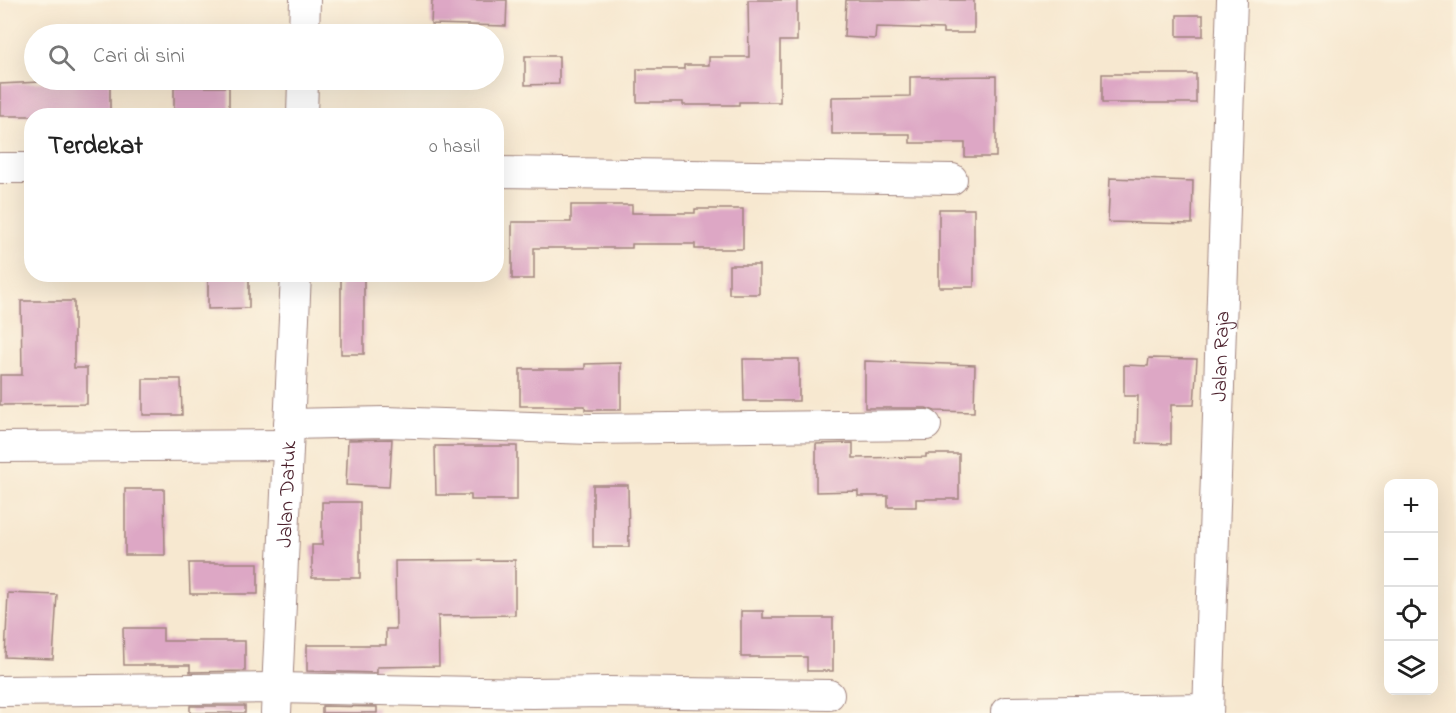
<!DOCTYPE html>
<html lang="id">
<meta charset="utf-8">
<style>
:root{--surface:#fff;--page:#f6f6f6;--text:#222;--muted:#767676;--line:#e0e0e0}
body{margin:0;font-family:"Indie Flower",sans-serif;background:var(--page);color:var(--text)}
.controls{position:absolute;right:18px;bottom:18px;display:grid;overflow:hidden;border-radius:12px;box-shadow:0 6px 24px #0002}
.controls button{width:54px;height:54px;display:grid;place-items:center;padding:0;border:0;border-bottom:2px solid var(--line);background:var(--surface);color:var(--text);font:30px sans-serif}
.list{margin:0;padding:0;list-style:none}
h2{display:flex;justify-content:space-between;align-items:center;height:78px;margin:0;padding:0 24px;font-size:26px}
h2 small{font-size:20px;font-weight:400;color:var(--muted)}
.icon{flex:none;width:33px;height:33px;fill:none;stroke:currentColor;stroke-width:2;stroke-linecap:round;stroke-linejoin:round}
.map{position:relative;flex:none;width:1456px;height:713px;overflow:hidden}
.search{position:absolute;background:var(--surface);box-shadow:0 6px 24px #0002;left:24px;top:24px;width:480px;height:66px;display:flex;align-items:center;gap:15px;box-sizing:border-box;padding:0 21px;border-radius:33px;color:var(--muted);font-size:22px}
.panel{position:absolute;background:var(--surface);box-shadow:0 6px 24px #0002;left:24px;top:108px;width:480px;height:174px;border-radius:24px}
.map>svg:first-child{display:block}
</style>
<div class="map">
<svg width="1456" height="713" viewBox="0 0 1456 713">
<rect width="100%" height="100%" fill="#fcf5e5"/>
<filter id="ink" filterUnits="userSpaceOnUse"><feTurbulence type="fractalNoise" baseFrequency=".0167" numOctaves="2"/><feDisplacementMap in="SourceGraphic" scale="12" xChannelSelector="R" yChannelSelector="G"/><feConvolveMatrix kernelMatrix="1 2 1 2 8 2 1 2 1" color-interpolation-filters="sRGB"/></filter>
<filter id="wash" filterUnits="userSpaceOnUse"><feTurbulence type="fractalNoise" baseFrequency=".008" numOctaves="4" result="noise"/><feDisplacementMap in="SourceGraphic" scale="24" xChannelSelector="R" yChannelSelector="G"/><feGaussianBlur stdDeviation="1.35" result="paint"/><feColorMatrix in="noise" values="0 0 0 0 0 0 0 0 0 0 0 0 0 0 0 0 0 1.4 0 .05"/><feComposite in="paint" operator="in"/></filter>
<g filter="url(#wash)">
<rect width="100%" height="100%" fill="#f7e8d0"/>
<g id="blocks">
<g fill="#dda7c5">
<path d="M 432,0 L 507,0 L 506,26 L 431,24 Z"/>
<path d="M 748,0 L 797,0 L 797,41 L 780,41 L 780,102 L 739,102 L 739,105 L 683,105 L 683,102 L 637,102 L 637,69 L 684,69 L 684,65 L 709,65 L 709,57 L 749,57 Z"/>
<path d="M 846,0 L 974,0 L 974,33 L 943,33 L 943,29 L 876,27 L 875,39 L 844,37 Z"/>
<rect x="1177" y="15" width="26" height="21"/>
<path d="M 525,56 L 559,56 L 559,84 L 525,85 Z"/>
<rect x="1102" y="74" width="94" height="29"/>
<path d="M 996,76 L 996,157 L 965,157 L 965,143 L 910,143 L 910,134 L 832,134 L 832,97 L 910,96 L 910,77 Z"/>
<path d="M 81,80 L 110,80 L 110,116 L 0,116 L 0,84 Z"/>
<rect x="174" y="87" width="55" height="29"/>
<path d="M 1110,178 L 1193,181 L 1192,224 L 1108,222 Z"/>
<path d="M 571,205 L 632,205 L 632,213 L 695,213 L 695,209 L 743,209 L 743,249 L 695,249 L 695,244 L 632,244 L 632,248 L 534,248 L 534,279 L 512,279 L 512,222 L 571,222 Z"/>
<rect x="939" y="209" width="35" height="78"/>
<rect x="729" y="265" width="30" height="29"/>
<path d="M 208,274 L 249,274 L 249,308 L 208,309 Z"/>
<rect x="341" y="274" width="23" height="80"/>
<path d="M 21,301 L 74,301 L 74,368 L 87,368 L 87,404 L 0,405 L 0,375 L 22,375 Z"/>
<path d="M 1149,358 L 1197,359 L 1194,405 L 1171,405 L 1171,444 L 1137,443 L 1138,396 L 1124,396 L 1124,365 L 1148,366 Z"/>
<path d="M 743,359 L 799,359 L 799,401 L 744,401 Z"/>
<path d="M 865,361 L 975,365 L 974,412 L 935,411 L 926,408 L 865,408 Z"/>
<path d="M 621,363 L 621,410 L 585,410 L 585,406 L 520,406 L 520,369 L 585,369 L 585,364 Z"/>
<path d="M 143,379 L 181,379 L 182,415 L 143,415 Z"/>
<path d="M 392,439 L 389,487 L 346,485 L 348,440 Z"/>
<path d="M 853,443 L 853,458 L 926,457 L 926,454 L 959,454 L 959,499 L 916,499 L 916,507 L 888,507 L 888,496 L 858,496 L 858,491 L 816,492 L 816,444 Z"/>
<path d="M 435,446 L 517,446 L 517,500 L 471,500 L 471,495 L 436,495 Z"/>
<path d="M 593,485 L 628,485 L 629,547 L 593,547 Z"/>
<path d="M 125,489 L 164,489 L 165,555 L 125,555 Z"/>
<path d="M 322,502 L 360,502 L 360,578 L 312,578 L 312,545 L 322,545 Z"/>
<path d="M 515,560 L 515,615 L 438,616 L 439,666 L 377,667 L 377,673 L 307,671 L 307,645 L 386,645 L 386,629 L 396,629 L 395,561 Z"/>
<path d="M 189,563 L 258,563 L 258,594 L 190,594 Z"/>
<path d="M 8,593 L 57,595 L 53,659 L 5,657 Z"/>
<path d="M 741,611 L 763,611 L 763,618 L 833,618 L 833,671 L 807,671 L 807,657 L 741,657 Z"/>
<path d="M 123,628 L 163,628 L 163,641 L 245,641 L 245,671 L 190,672 L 190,665 L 124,665 Z"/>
<rect x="190" y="706" width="55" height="7"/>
<path d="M 322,706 L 377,707 L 377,713 L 322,713 Z"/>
</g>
</g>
</g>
<g filter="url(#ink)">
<use href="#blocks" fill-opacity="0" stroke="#a0847e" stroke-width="1.5"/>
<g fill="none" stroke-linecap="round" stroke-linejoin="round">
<defs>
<g id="minor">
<path d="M 304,34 L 305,0"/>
<path d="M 302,116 L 303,80"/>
<path d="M 0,168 L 32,168"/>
<path d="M 496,172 L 952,179"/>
<path d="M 289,424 L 385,422 L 590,429 L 926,425"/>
<path d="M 0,447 L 288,445"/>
<path d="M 0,691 L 277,688 L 532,693 L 608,692 L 829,695"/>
<path d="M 1006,712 L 1208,709"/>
<path id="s1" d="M 276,713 L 296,274"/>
<path id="s2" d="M 1208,713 L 1232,0"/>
</g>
</defs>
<use href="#minor" stroke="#a0847e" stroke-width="32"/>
<use href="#minor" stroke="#fff" stroke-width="30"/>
</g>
</g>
<g text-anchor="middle" stroke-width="4.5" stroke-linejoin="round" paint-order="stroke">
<g font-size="21" fill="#4a1f2b" stroke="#fcf5e5">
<text dy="7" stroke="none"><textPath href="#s2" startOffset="357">Jalan Raja</textPath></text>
<text dy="7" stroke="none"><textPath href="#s1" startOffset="219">Jalan Datuk</textPath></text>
</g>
</g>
</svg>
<div class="controls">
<button>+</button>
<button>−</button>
<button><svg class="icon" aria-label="locate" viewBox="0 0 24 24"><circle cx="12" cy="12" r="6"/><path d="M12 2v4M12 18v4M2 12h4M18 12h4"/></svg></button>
<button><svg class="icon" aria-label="layers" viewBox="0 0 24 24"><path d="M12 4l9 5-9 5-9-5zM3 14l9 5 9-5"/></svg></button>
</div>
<div class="search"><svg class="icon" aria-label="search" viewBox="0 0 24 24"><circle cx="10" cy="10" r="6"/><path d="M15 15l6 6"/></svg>Cari di sini</div>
<section class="panel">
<h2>Terdekat<small>0 hasil</small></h2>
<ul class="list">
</ul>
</section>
</div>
